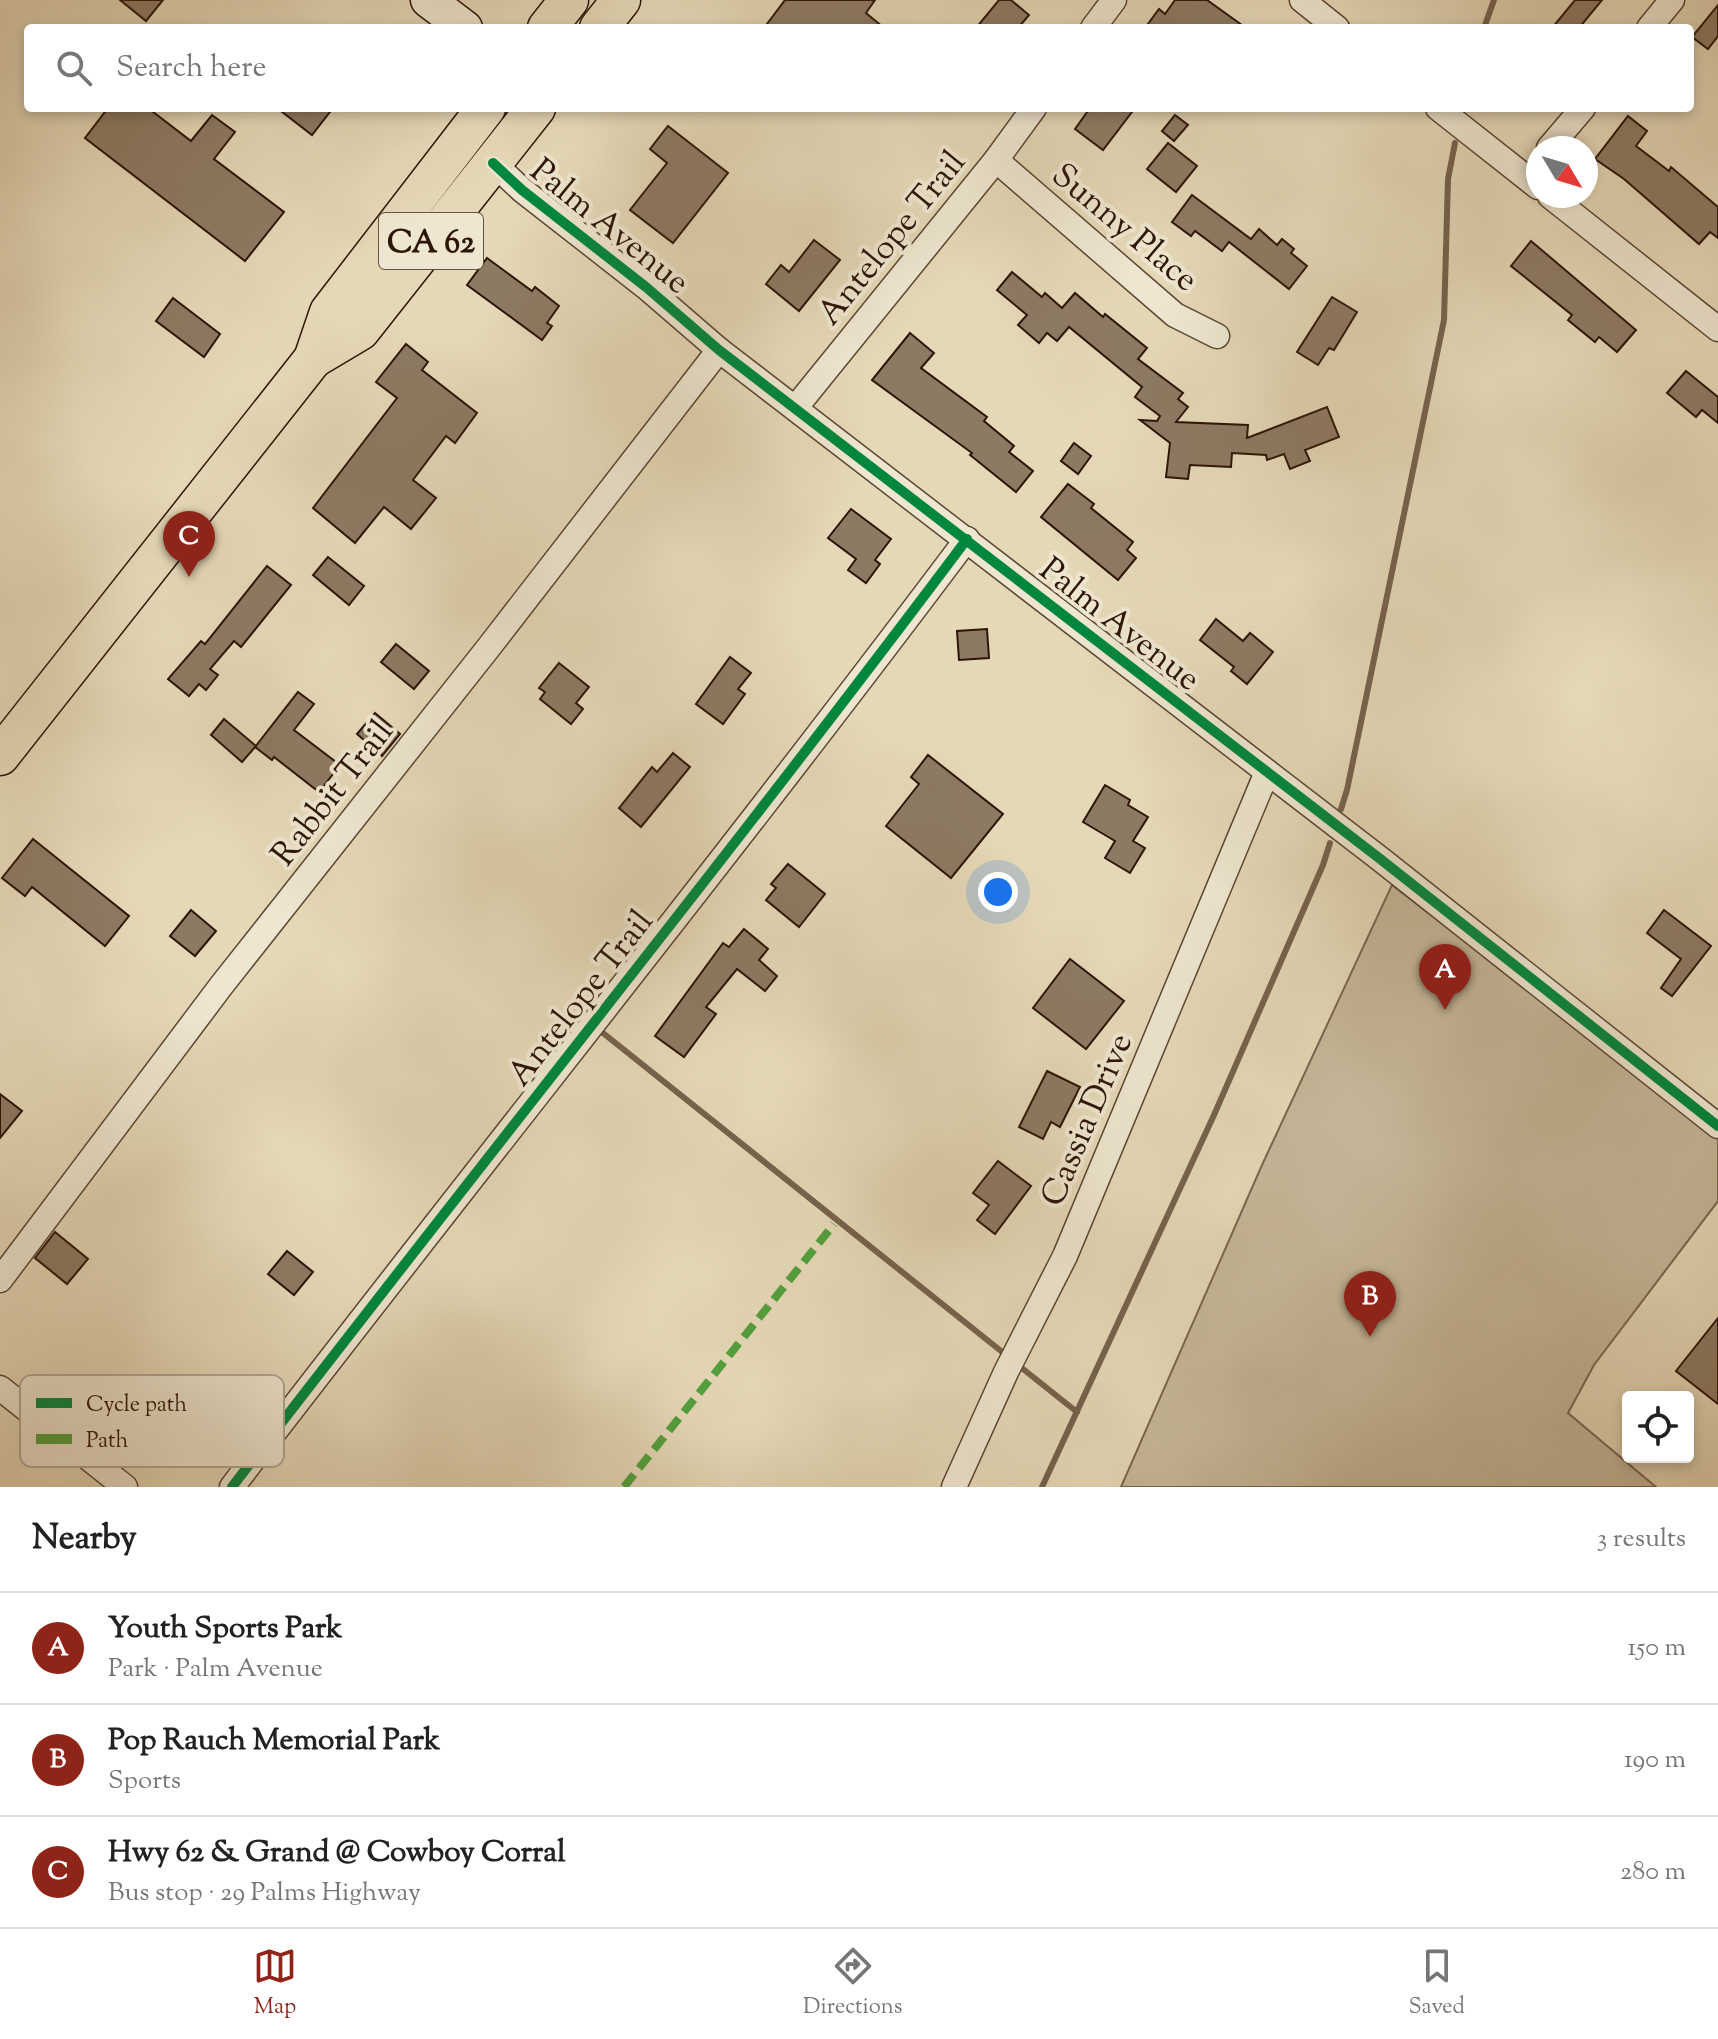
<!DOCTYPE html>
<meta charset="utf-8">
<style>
:root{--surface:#fff;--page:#f6f6f6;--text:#222;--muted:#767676;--line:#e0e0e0;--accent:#8f2418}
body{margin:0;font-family:"Sorts Mill Goudy",serif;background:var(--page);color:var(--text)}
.controls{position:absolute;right:24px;bottom:24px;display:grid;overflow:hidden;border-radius:8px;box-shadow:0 4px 12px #0003}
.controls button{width:72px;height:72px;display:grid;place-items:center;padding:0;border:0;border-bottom:2px solid var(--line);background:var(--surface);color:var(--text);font:40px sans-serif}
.compass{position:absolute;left:1526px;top:136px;width:72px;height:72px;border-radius:50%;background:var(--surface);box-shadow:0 4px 12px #0003;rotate:128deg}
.you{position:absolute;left:998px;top:892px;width:28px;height:28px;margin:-20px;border:6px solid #fff;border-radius:50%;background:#1a73e8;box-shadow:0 0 0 12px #1a73e833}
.badge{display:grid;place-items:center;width:52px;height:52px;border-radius:50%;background:var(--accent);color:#fff;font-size:26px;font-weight:700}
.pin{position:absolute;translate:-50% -66px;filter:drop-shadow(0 2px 4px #0008)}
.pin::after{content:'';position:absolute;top:42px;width:28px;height:24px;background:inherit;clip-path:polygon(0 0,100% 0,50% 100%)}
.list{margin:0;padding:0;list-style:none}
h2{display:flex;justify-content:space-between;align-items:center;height:104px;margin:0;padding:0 32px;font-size:34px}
h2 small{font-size:26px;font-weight:400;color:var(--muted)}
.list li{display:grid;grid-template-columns:52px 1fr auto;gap:24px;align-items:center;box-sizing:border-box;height:112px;padding:0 32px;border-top:2px solid var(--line)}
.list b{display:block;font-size:30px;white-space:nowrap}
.list p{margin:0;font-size:26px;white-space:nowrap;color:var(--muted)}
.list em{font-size:26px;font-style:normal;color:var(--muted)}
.icon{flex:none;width:44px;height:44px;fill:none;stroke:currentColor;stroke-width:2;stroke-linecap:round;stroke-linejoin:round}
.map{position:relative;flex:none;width:1718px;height:1487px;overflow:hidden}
.search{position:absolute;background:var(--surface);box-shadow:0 4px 12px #0003;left:24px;right:24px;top:24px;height:88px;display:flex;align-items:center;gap:20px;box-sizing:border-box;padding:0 28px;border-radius:8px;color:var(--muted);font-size:30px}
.sheet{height:440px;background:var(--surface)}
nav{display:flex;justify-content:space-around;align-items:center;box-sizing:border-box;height:112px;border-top:2px solid var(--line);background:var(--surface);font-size:22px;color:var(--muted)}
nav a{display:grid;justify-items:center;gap:4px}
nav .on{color:var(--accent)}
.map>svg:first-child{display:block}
</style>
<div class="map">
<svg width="1718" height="1487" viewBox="0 0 1718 1487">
<rect width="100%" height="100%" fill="#e5d8b7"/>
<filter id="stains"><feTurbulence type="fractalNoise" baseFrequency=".0025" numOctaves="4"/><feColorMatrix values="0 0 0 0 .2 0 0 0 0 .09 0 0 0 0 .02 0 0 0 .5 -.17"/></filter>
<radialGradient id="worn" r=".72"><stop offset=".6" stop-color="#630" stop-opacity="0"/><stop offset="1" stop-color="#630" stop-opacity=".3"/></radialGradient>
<path fill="#c6b799" stroke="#7a6650" stroke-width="2" d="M 1392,885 L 1718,1136 L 1718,1201 L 1594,1365 L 1568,1413 L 1656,1487 L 1121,1487 L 1262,1165 Z"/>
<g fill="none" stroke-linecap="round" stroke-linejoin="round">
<g stroke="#76624d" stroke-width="6">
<path d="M 1484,28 L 1494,0"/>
<path d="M 1341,809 L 1347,790 L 1444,320 L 1448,179 L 1455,143"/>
<path d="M 603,1033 L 1006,1355"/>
<path d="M 1018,1365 L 1077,1412"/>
<path d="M 1042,1487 L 1214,1115 L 1323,865 L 1330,843"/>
</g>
</g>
<g fill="#8d7a63" stroke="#2d1507" stroke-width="2">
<path d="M 120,0 L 163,0 L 146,21 Z"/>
<path d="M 785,0 L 875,0 L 866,13 L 884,28 L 764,28 Z"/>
<path d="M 999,0 L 1011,0 L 1029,15 L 1018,28 L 976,28 Z"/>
<path d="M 1175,0 L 1207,0 L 1246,28 L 1145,28 L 1159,9 L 1165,14 Z"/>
<path d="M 1575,0 L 1602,0 L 1579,28 L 1552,28 Z"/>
<path d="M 1718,5 L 1718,36 L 1708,49 L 1692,37 Z"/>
<path d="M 108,108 L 148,108 L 191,141 L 212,115 L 235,132 L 214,159 L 284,212 L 245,261 L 85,138 Z"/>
<path d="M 277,108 L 333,108 L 312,135 Z"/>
<path d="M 1090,108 L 1135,108 L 1103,150 L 1075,129 Z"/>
<path d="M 1175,115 L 1188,125 L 1174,141 L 1162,131 Z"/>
<path d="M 1628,116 L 1647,131 L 1636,146 L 1669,171 L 1671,167 L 1718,207 L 1718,238 L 1710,232 L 1699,244 L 1624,179 L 1595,159 Z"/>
<path d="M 668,126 L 728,173 L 673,243 L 630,210 L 667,163 L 650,149 Z"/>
<path d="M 1168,143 L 1197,166 L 1176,192 L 1147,169 Z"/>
<path d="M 1192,195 L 1251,239 L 1259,229 L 1277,245 L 1282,239 L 1294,249 L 1291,253 L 1307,266 L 1289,289 L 1229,242 L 1222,251 L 1195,231 L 1191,236 L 1172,222 Z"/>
<path d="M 814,240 L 840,260 L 799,311 L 766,284 L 781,265 L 789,272 Z"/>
<path d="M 1531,241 L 1636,330 L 1617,352 L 1599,337 L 1595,342 L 1568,320 L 1572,315 L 1511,266 Z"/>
<path d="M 487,258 L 532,291 L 535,287 L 559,306 L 547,323 L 552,326 L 542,340 L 467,285 Z"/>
<path d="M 1012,272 L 1042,297 L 1045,293 L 1062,308 L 1075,293 L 1103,317 L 1105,314 L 1147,348 L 1138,359 L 1183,393 L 1178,399 L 1188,407 L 1176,422 L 1248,425 L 1247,438 L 1327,407 L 1339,437 L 1305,450 L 1310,461 L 1290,469 L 1284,454 L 1267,460 L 1266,455 L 1232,453 L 1231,467 L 1190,465 L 1188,479 L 1166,477 L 1170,443 L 1140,420 L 1157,421 L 1160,416 L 1135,397 L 1142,387 L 1069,327 L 1057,341 L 1047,333 L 1039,343 L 1018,325 L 1027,315 L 997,290 Z"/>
<path d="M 1332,297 L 1357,312 L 1334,350 L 1329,348 L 1318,365 L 1297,352 Z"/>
<path d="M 173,298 L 220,334 L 204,357 L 156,321 Z"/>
<path d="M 910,333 L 934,353 L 921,368 L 987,417 L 984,421 L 1014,446 L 1009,452 L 1033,471 L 1016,492 L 970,455 L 972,453 L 872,380 Z"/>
<path d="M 406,344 L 428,362 L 422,370 L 477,413 L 455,443 L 446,436 L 413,480 L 436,498 L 411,529 L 384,507 L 355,543 L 313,508 L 397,398 L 376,382 Z"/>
<path d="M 1686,371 L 1718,397 L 1718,423 L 1702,410 L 1696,417 L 1667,393 Z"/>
<path d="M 1074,443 L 1091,456 L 1078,474 L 1061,461 Z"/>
<path d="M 1068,484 L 1094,504 L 1091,508 L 1133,542 L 1127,550 L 1136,558 L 1118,580 L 1041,517 Z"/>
<path d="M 851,509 L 891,539 L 875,560 L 880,564 L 866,583 L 848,570 L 856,559 L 828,538 Z"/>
<path d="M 328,557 L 364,586 L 349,605 L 313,575 Z"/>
<path d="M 267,566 L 291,585 L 241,647 L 234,641 L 210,669 L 218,675 L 206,690 L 199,684 L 189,696 L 168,679 L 201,641 L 205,644 Z"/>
<path d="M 1216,619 L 1243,641 L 1250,633 L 1273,652 L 1247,684 L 1231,671 L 1234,667 L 1200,640 Z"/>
<path d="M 987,629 L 989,658 L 959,660 L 957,631 Z"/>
<path d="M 396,644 L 429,671 L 414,689 L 381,662 Z"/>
<path d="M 730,657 L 751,673 L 738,689 L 745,694 L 723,724 L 696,704 Z"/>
<path d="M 559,663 L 589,687 L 576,703 L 583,709 L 571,724 L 540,699 L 545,692 L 539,688 Z"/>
<path d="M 298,692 L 314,704 L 294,730 L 340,765 L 319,792 L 274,757 L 272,760 L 255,747 Z"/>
<path d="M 375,713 L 400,734 L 382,756 L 357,734 Z"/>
<path d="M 224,719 L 256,746 L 242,762 L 211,735 Z"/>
<path d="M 673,753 L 690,767 L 641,827 L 619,808 L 652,767 L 657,772 Z"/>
<path d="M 928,755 L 1003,814 L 951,878 L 886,826 L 919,784 L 911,777 Z"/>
<path d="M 1105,785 L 1130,800 L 1128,805 L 1148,817 L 1133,841 L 1145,848 L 1130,873 L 1105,858 L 1115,841 L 1083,822 Z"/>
<path d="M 33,839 L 129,916 L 105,946 L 32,887 L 25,896 L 2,878 Z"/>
<path d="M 788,864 L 825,894 L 799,927 L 766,900 L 776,888 L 771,884 Z"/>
<path d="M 191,910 L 216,931 L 195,956 L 170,936 Z"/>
<path d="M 1664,910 L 1711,946 L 1672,996 L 1661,988 L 1681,959 L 1647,933 Z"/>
<path d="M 744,929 L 768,949 L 759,960 L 777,976 L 765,991 L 737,969 L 706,1007 L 716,1014 L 684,1057 L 655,1036 L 723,943 L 729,947 Z"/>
<path d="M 1070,959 L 1124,1001 L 1086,1049 L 1033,1008 Z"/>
<path d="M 1047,1071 L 1080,1087 L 1060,1127 L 1051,1122 L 1043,1139 L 1019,1127 Z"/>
<path d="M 0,1094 L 22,1111 L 0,1138 Z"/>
<path d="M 998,1161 L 1031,1186 L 995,1234 L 977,1220 L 989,1205 L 973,1193 Z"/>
<path d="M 55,1232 L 88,1259 L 67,1284 L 35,1258 Z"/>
<path d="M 287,1251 L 313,1272 L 294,1295 L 268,1274 Z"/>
<path d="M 1718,1318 L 1718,1404 L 1676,1371 Z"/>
</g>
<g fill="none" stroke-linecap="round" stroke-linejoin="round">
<defs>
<g id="street">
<path d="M 1302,0 L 1337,28"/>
<path d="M 1093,28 L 1114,0"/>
<path d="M 1649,28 L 1672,0"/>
<path d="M 1438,108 L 1538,187"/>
<path d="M 1549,148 L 1583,108"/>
<path d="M 996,160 L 1175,315 L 1217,336"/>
<path d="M 493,163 L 522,190 L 646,287 L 719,350 L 1379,858 L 1718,1126"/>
<path d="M 1550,196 L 1718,329"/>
<path d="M 796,407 L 996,160 L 1034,108"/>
<path d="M 0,1280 L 221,986 L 489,647 L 719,350"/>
<path d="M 0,1388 L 125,1487"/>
<path d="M 232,1487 C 475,1170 727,859 967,539"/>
<path d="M 954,1487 L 1006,1372 L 1065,1256 L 1267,772"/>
</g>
<path id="secondary" d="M 428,0 L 465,28"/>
<g id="primary">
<path d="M 547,28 L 569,0"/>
<path d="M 599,28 L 621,0"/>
<path d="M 313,359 L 360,331 L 536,108"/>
<path d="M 0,756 L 313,359 L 329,312 L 486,108"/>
</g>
</defs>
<use href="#street" stroke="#5b4633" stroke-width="27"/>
<use href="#secondary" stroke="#2d1507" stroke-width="37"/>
<use href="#primary" stroke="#2d1507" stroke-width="41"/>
<use href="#street" stroke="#eee6d0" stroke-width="24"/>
<use href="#secondary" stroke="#eee6d0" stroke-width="34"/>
<use href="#primary" stroke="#e5d8b7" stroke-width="38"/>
<path stroke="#52a03d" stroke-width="8" stroke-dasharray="16 8" stroke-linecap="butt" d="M 624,1487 L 834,1224"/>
<defs>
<g id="cycleway">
<path d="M 493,163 L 522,190 L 646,287 L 719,350 L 1379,858 L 1718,1126"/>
<path d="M 232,1487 C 475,1170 727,859 967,539"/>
</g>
</defs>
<use href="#cycleway" stroke="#eee6d0" stroke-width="15"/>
<use href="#cycleway" stroke="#00873e" stroke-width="10"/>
</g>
<g text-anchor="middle" stroke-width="8" stroke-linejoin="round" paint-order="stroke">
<rect fill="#eee6d0" stroke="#675443" stroke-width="2" x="379" y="213" width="104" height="56" rx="6"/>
<g font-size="32" font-weight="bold" fill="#2d1507">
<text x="431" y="252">CA 62</text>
</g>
<g font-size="34" fill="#2d1507" stroke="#eee6d0">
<text transform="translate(611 225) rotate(39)" y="12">Palm Avenue</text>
<text transform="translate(1126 226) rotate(40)" y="12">Sunny Place</text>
<text transform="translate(890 237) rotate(-51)" y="12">Antelope Trail</text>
<text transform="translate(1121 623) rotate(38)" y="12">Palm Avenue</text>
<text transform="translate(331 792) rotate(-52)" y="12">Rabbit Trail</text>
<text transform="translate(579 997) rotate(-52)" y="12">Antelope Trail</text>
<text transform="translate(1085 1119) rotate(-67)" y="12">Cassia Drive</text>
</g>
</g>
<rect x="20" y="1375" width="264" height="92" rx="12" fill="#eee6d0" stroke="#b4a794" stroke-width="2"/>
<rect x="36" y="1398" width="36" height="10" fill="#00873e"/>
<rect x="36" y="1434" width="36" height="10" fill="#52a03d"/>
<g font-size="22" fill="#2d1507">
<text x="86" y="1411">Cycle path</text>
<text x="86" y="1447">Path</text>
</g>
<rect width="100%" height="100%" filter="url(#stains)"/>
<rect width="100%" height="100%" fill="url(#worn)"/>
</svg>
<div class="controls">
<button><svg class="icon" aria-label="locate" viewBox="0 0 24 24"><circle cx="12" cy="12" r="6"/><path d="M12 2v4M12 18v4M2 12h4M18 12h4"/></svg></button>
</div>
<svg class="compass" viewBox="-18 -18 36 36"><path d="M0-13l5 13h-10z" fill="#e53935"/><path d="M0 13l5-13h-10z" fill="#767676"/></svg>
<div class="you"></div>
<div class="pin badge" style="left:1445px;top:1010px">A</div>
<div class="pin badge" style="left:1370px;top:1337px">B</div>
<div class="pin badge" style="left:189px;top:577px">C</div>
<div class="search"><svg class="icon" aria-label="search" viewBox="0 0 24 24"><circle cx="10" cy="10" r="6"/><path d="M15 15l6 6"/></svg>Search here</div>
</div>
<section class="sheet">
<h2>Nearby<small>3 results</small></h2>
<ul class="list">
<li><span class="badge">A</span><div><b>Youth Sports Park</b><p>Park · Palm Avenue</p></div><em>150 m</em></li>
<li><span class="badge">B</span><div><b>Pop Rauch Memorial Park</b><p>Sports</p></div><em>190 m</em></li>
<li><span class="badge">C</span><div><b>Hwy 62 &amp; Grand @ Cowboy Corral</b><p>Bus stop · 29 Palms Highway</p></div><em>280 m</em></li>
</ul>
</section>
<nav>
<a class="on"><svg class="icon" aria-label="map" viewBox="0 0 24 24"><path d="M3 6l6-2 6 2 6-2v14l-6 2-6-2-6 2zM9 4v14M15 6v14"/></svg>Map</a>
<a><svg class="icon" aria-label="directions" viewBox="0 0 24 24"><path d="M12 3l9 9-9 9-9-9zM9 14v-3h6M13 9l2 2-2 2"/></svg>Directions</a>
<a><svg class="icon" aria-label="saved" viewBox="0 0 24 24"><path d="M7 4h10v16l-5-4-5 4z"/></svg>Saved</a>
</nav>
